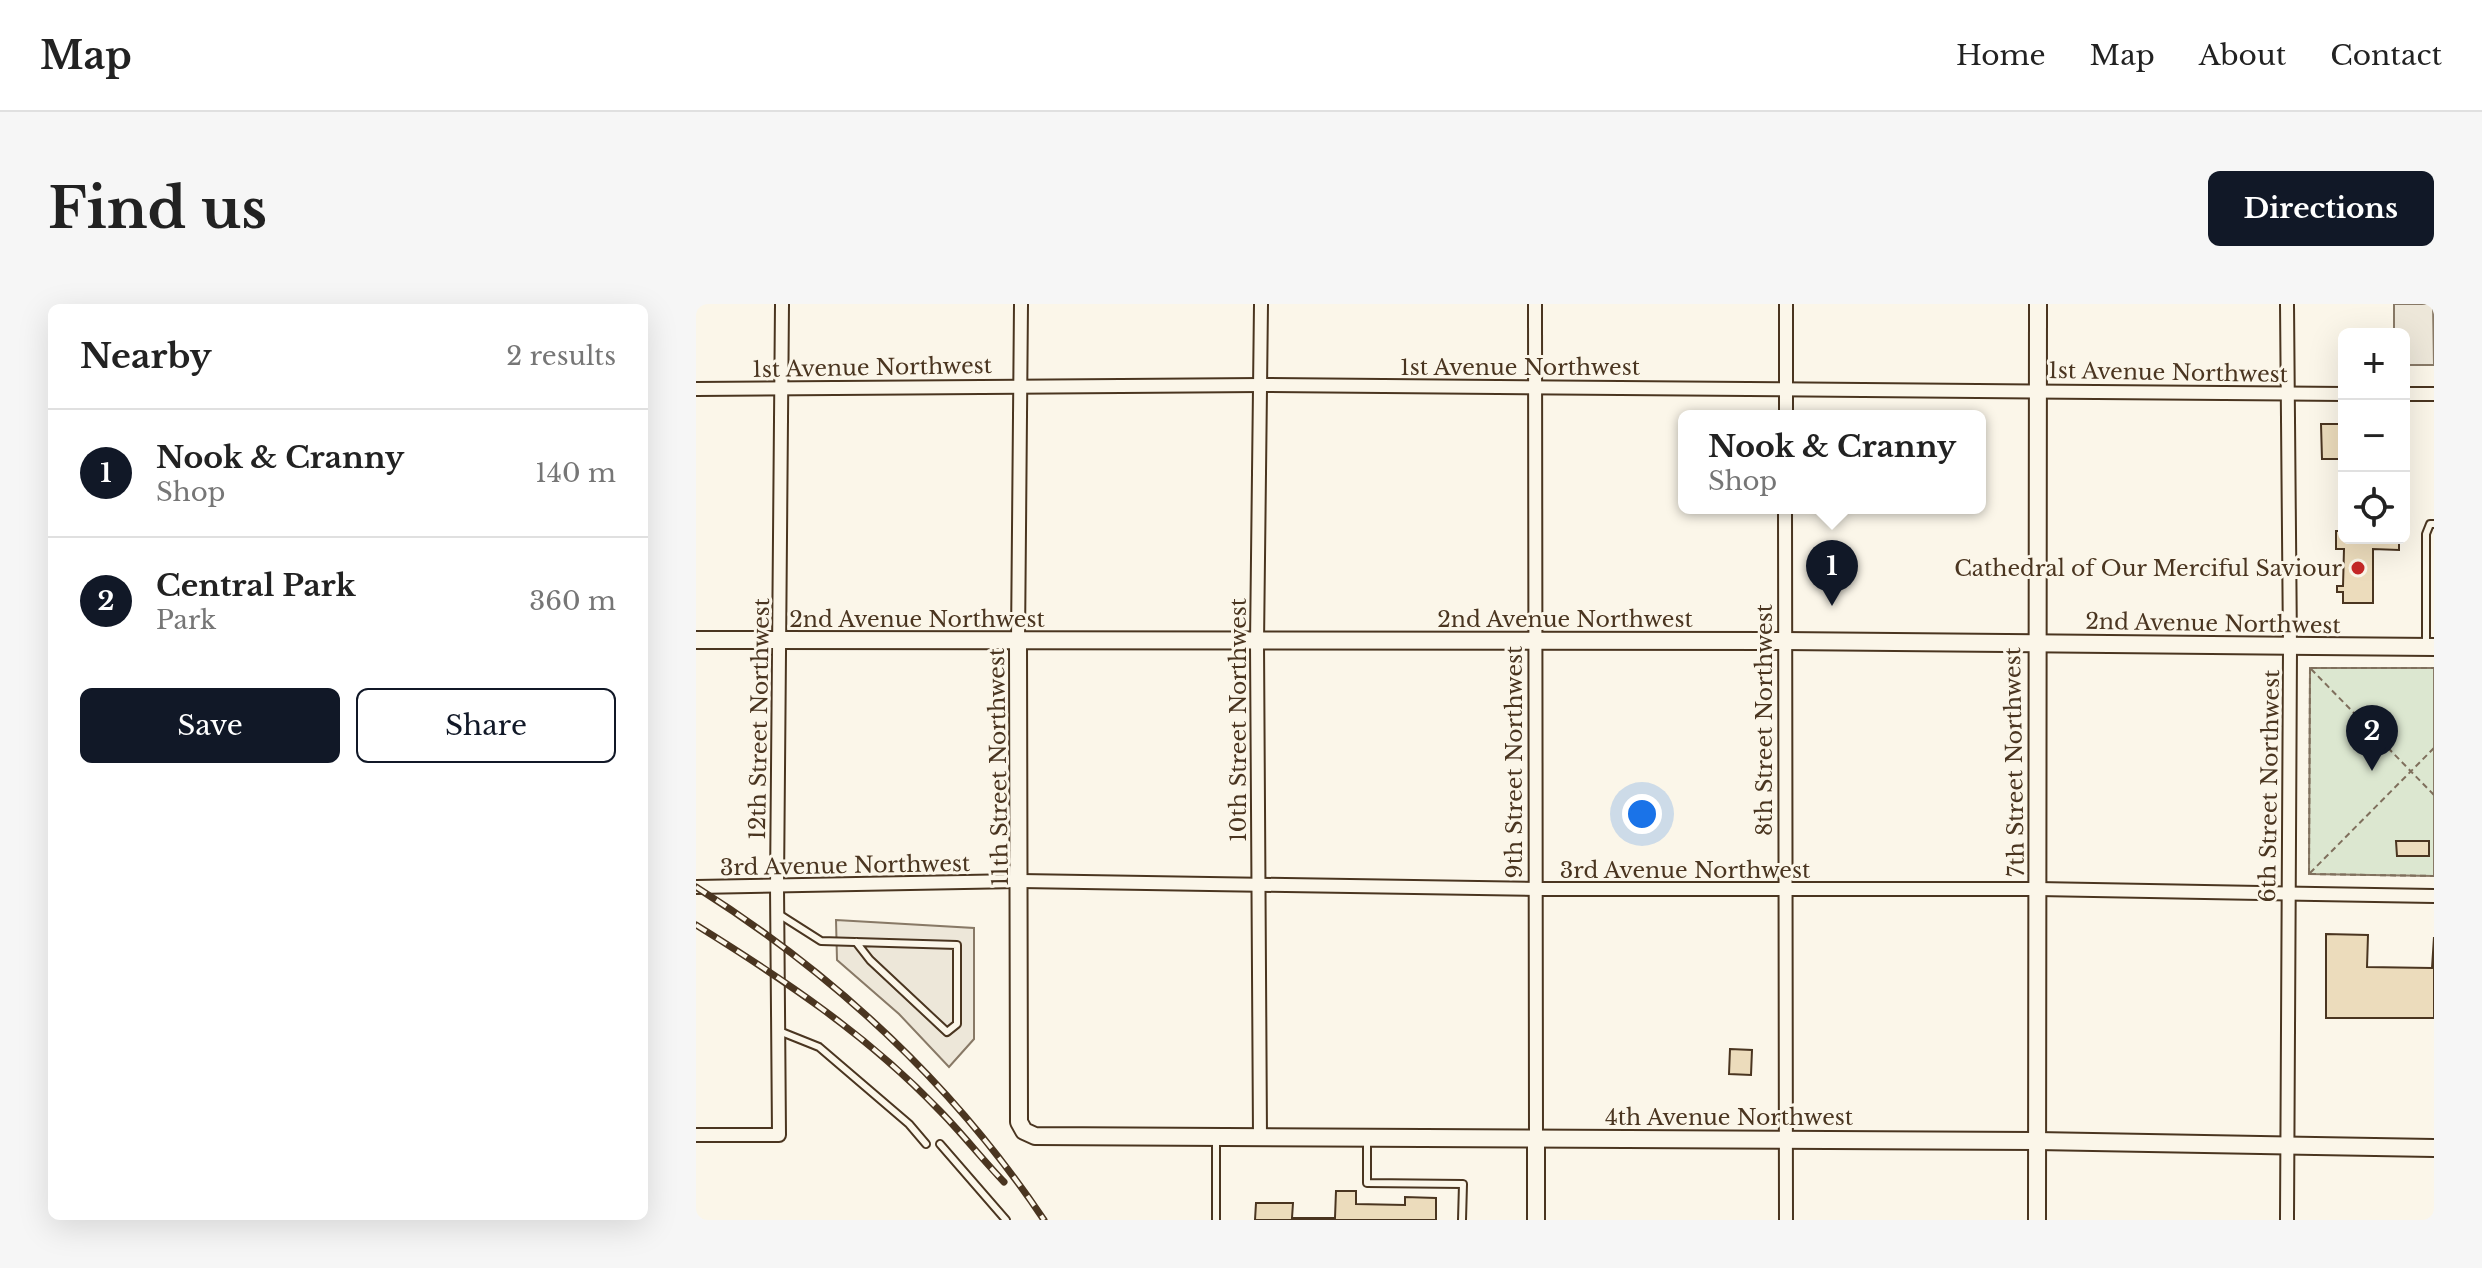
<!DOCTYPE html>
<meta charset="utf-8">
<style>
:root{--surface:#fff;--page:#f6f6f6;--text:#222;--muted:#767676;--line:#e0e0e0;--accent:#111827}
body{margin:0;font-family:"Libre Baskerville",serif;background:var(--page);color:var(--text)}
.controls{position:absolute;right:24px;top:24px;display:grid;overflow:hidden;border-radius:12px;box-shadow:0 8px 32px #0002}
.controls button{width:72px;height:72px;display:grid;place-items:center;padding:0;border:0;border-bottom:2px solid var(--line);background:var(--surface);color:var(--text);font:40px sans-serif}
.you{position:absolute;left:946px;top:510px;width:28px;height:28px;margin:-20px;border:6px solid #fff;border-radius:50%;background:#1a73e8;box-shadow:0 0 0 12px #1a73e833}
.badge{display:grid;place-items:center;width:52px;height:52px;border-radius:50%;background:var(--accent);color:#fff;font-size:26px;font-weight:700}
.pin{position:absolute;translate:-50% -66px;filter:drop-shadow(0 2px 4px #0008)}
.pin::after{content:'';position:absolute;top:42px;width:28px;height:24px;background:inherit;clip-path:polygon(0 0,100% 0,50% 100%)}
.popup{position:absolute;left:982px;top:106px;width:308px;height:104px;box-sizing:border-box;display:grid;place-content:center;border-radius:12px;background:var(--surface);filter:drop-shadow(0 2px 6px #0005);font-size:26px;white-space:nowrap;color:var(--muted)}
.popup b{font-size:30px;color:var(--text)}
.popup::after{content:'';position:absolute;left:50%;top:100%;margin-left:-16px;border:16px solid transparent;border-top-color:var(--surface)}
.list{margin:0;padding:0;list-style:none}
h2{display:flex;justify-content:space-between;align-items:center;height:104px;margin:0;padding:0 32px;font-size:34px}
h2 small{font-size:26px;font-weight:400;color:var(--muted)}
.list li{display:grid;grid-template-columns:52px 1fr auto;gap:24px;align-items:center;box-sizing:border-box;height:128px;padding:0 32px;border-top:2px solid var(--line)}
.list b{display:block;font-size:30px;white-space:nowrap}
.list p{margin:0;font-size:26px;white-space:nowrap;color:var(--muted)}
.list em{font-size:26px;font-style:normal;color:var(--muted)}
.actions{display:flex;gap:16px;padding:24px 32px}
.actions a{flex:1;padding:18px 0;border:2px solid var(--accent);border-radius:12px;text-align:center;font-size:28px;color:var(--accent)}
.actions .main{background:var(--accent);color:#fff}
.icon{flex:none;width:44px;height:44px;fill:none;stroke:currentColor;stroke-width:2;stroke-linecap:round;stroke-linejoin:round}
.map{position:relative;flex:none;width:1738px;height:916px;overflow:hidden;border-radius:12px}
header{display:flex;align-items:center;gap:48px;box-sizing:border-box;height:112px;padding:0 40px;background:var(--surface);border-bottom:2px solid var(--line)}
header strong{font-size:38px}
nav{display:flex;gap:44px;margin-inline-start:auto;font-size:28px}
.intro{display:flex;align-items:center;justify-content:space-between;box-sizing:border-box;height:192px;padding:0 48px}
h1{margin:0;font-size:56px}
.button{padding:20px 36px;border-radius:12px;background:var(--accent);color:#fff;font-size:28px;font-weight:700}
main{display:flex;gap:48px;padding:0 48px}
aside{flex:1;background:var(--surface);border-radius:12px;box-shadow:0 8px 32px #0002}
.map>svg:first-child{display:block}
</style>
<header>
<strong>Map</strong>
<nav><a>Home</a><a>Map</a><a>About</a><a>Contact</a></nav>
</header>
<div class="intro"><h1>Find us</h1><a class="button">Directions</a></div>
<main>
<aside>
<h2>Nearby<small>2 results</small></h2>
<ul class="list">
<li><span class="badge">1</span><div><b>Nook &amp; Cranny</b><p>Shop</p></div><em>140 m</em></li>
<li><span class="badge">2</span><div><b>Central Park</b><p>Park</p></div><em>360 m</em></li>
</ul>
<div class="actions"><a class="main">Save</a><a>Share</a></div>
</aside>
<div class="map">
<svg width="1738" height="916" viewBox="0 0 1738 916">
<rect width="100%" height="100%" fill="#fbf6e9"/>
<path fill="#dce7d0" stroke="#887966" stroke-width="2" d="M 1614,364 L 1738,364 L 1738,572 L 1613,570 Z"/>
<g fill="#ede7d9" stroke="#887966" stroke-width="2">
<path d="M 1698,0 L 1737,0 L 1738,61 L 1708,61 L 1708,30 L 1698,30 Z"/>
<path d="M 140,616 L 278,624 L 278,735 L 253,763 L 203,710 L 141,656 Z"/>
</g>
<g fill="#ecdcbc" stroke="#4a3520" stroke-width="2">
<path d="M 1625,120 L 1648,120 L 1648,155 L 1626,155 Z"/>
<path d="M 1648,219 L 1648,234 L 1703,234 L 1703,246 L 1677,245 L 1677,299 L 1647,299 L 1647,288 L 1641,288 L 1641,282 L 1647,282 L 1648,245 L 1640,245 L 1640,227 L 1648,227 Z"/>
<path d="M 1700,537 L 1733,537 L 1733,552 L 1701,552 Z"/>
<path d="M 1630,630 L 1672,631 L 1671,663 L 1736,664 L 1738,633 L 1738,714 L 1630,714 Z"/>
<path d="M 1034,745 L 1056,746 L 1055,771 L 1033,770 Z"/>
<path d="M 640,887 L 660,887 L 660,900 L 709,901 L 709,893 L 740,894 L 740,916 L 559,916 L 560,899 L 597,899 L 596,914 L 639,914 Z"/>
</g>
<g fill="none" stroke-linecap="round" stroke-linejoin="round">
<defs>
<g id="service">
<path d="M 1730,339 L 1730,230 L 1734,220 L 1738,220"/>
<path d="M 81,609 L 125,637 L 261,641 L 261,720 L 251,728 L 174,656 L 160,638"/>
<path d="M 83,727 L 123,743 L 213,820 L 230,840"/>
<path d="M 520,835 L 520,916"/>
<path d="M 671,836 L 671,879 L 767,880 L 766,916"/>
<path d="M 244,840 L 310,916"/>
</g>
<g id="minor">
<path d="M 839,0 L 840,834"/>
<path d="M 0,85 L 565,81 L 1648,90"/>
<path d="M 1708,90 L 1738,90"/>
<path d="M 1090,112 L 1090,0"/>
<path d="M 1089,204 L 1090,916"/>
<path d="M 322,337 L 325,0"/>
<path d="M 0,583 L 325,577 L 840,585 L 1342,585 L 1738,592"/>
<path d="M 0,831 L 83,831 L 81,582 L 86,0"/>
<path d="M 564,832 L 561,339 L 565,0"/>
<path d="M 1591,916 L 1594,344 L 1591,0"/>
</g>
<g id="tertiary">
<path d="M 0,336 L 1087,337 L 1738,343"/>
<path d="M 322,337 L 323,818 L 328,827 L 339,832 L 1341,837 L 1738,844"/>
<path d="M 840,834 L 840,916"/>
<path d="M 1341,916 L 1342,0"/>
</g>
</defs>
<use href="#service" stroke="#4a3520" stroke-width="10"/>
<use href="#minor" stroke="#4a3520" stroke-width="16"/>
<use href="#tertiary" stroke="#4a3520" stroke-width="20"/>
<g stroke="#7f6f5c" stroke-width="2" stroke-dasharray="6 4" stroke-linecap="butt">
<path d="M 1615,364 L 1738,364"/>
<path d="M 1615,365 L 1738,491"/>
<path d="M 1614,569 L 1738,444"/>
<path d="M 1613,570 L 1614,364"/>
<path d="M 1614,570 L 1738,572"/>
</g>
<use href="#service" stroke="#fbf6e9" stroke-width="6"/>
<use href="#minor" stroke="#fbf6e9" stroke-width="12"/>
<use href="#tertiary" stroke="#fbf6e9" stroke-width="16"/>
<defs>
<g id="rail">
<path d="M 0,583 C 138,670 257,780 348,916"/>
<path d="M 0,621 C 87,675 171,731 242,805 C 265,828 285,854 308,878"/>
</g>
</defs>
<use href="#rail" stroke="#4a3520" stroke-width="7"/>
<use href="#rail" stroke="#fbf6e9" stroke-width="4" stroke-dasharray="12" stroke-linecap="butt"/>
</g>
<circle fill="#c62828" stroke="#fbf6e9" stroke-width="3" cx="1662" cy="264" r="8"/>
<g text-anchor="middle" stroke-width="6" stroke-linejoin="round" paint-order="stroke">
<g font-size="22" fill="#4a3520" stroke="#fbf6e9">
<text transform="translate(176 63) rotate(-1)" y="8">1st Avenue Northwest</text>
<text x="824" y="71">1st Avenue Northwest</text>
<text transform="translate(1472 68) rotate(1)" y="8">1st Avenue Northwest</text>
<text x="221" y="323">2nd Avenue Northwest</text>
<text x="869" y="323">2nd Avenue Northwest</text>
<text transform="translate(1517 319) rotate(1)" y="8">2nd Avenue Northwest</text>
<text transform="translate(63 415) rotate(-89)" y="8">12th Street Northwest</text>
<text transform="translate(542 416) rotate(-90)" y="8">10th Street Northwest</text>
<text transform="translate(1068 416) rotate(-90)" y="8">8th Street Northwest</text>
<text transform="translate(818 458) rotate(-90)" y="8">9th Street Northwest</text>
<text transform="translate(1318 458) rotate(-91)" y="8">7th Street Northwest</text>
<text transform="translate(302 463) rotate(-91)" y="8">11th Street Northwest</text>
<text transform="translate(1573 482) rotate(-89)" y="8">6th Street Northwest</text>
<text transform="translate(149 561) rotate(-1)" y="8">3rd Avenue Northwest</text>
<text x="989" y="574">3rd Avenue Northwest</text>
<text x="1033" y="821">4th Avenue Northwest</text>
</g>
<g font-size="22" fill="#4a3520" stroke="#fbf6e9" text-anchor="end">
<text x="1646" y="272">Cathedral of Our Merciful Saviour</text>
</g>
</g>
</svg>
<div class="controls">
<button>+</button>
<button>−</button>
<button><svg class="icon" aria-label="locate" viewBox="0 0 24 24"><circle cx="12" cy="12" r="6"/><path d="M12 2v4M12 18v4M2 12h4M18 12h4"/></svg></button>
</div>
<div class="you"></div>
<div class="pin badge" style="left:1136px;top:302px">1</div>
<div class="popup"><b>Nook &amp; Cranny</b>Shop</div>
<div class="pin badge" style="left:1676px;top:467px">2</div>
</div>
</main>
